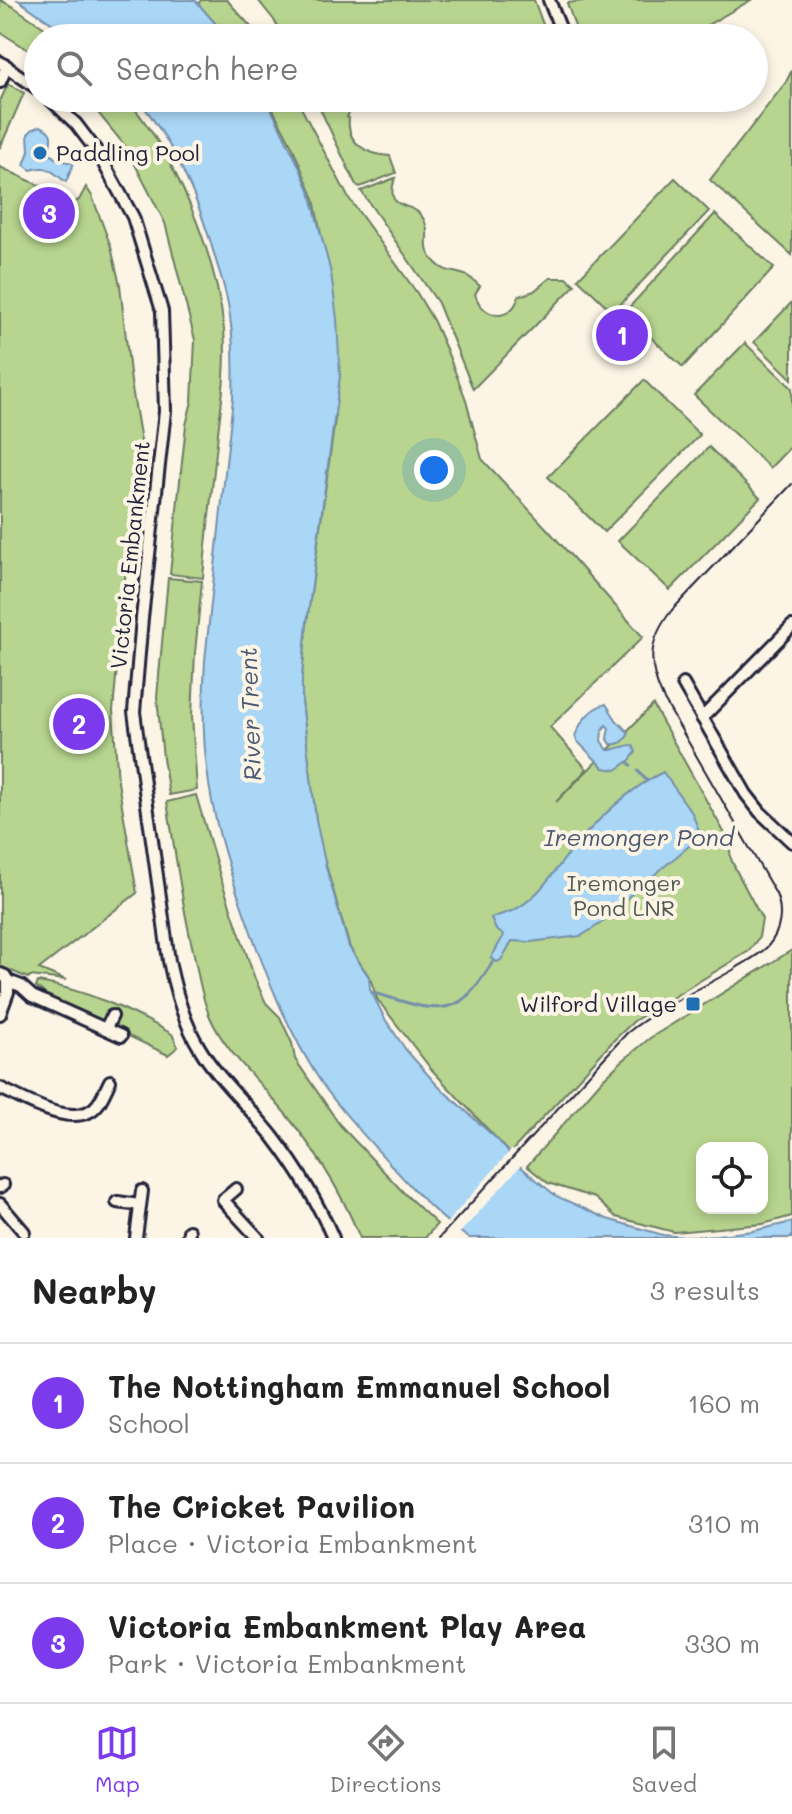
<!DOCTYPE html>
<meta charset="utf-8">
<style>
:root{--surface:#fff;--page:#f6f6f6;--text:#222;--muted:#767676;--line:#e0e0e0;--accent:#7c3aed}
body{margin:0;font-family:Mali,sans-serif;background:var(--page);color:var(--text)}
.controls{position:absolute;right:24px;bottom:24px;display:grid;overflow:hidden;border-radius:16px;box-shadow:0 4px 12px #0003}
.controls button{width:72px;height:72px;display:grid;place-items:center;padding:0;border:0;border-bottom:2px solid var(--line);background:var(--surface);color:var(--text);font:40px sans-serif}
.you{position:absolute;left:434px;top:470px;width:28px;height:28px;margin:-20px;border:6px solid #fff;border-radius:50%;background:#1a73e8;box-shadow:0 0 0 12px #1a73e833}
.badge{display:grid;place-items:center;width:52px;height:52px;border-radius:50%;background:var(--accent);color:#fff;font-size:26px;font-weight:700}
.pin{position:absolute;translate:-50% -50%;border:4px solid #fff;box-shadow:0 2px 8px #0006}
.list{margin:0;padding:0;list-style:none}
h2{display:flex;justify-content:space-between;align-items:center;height:104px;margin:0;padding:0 32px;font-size:34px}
h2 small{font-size:26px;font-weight:400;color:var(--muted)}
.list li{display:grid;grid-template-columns:52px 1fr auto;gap:24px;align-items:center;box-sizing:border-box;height:120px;padding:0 32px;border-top:2px solid var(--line)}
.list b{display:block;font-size:30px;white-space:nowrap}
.list p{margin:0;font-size:26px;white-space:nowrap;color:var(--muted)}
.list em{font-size:26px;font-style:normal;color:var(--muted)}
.icon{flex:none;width:44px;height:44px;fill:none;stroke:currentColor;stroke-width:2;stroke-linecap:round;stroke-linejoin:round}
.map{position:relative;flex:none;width:792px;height:1238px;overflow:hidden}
.search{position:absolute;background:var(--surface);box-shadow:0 4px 12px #0003;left:24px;right:24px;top:24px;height:88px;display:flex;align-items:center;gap:20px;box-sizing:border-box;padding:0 28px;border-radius:44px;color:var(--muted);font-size:30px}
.sheet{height:464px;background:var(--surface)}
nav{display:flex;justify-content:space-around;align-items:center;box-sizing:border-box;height:112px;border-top:2px solid var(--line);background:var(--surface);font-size:22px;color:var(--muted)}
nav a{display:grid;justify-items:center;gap:4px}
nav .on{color:var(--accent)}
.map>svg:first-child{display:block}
</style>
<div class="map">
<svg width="792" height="1238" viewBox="0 0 792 1238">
<rect width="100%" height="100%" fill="#fcf5e5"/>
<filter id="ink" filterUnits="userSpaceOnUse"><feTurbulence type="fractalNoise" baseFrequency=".0125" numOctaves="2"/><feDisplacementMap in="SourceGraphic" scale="16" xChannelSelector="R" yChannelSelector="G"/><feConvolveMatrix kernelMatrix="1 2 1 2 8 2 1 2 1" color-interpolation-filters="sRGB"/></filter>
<g filter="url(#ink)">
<g fill="#b7d58e" stroke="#6c7c64" stroke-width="2" fill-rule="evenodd">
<path d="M 0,0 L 14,7 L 59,38 L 38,38 L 38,56 L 0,32 Z"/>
<path d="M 201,0 L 227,0 L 261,38 L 228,38 L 198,4 Z"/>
<path d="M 258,0 L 534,0 L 548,38 L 437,38 C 406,31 378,36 347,38 C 326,39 304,38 283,38 L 274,20 Z"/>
<path d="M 591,0 L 751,0 L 697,31 L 671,38 L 579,38 L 567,3 Z"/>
<path d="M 792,70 L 792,255 L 710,180 L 786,82 Z"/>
<path d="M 8,84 L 24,93 L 0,148 L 0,101 Z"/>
<path d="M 86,98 L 126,98 C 176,156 216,253 224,330 C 227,364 222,400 218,433 C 213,482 207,530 203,578 L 170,574 L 186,425 L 192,401 L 195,340 L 165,223 L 126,147 Z"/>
<path d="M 267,98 L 296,98 L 348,197 L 417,293 L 433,320 L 446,349 L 465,397 L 482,459 L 549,531 L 643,637 L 550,727 L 587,769 L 556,802 L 653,705 L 729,841 L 731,859 L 736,870 L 762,919 L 759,937 L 749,951 L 634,1021 L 615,1039 L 510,1153 L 432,1070 L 377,999 L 370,978 L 350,948 L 318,838 L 302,702 L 302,676 L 307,622 L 335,419 L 335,307 L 314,199 L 292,146 Z"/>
<path d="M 315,98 L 357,98 L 347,117 L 349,118 C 346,143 367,155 390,156 L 396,173 L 360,187 L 356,185 Z"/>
<path d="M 0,167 L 75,202 L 79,200 L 86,187 L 92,196 L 111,247 L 120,285 L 131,382 L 141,441 L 127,557 L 113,711 L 118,782 L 137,893 L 39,969 L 66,980 L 30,976 L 28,978 L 0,966 Z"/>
<path d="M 395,178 C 383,216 415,197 425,222 C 432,239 419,246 436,263 C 444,272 454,271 465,275 C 471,277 475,282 480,286 L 475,294 C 483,320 511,323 519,296 L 534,291 L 550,278 L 567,278 L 575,285 L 473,389 L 438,303 L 361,191 Z"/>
<path d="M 675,178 L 709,211 L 613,312 L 578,279 Z"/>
<path d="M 715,214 L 774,268 L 683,367 L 624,313 Z"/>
<path d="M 792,302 L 792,379 L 754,342 Z"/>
<path d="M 745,343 L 792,388 L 792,445 L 770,468 L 694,395 Z"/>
<path d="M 644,380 L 700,435 L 604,532 L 548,477 Z"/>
<path d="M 709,447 L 760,498 L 670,590 L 618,541 Z"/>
<path d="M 168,578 L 202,581 L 195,653 L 192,716 L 197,790 L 169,795 L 163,758 L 157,697 Z"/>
<path d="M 196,795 L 221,879 L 255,979 L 266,1003 L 280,1017 L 292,1043 L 295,1059 L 340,1125 L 405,1194 L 437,1224 L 425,1238 L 360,1238 C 340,1188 308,1139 273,1099 C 251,1073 224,1049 210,1017 C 200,994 198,970 192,946 C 181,899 175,850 167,802 Z"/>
<path d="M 792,950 L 792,1216 L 763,1224 L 674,1232 L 616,1217 L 595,1198 L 548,1183 L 527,1166 L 601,1081 L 620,1063 L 650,1038 ZM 702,1148 L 762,1148 L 762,1208 L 702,1208 Z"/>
<path d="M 38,982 C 83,989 133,1011 172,1034 L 178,1047 L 168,1055 L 112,1028 L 117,1014 L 109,1011 L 102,1023 L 49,1000 L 42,991 L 36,987 Z"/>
</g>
<g fill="#aad7f6" stroke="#748fab" stroke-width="2">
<path d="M 18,0 L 195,0 L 228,38 L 73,38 Z"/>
<path d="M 137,98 L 266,98 L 298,164 L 310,192 L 331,273 L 337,319 L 340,376 L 307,622 L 302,676 L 302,702 L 316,820 L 326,867 L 349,947 L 369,977 L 370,989 L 385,1019 L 406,1050 L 437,1085 L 499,1141 L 521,1167 L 556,1196 L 607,1219 L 663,1235 L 684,1237 L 718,1235 L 753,1231 L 792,1222 L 792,1238 L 469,1238 C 439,1219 414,1190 390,1164 C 367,1138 343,1114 323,1085 C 286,1030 263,967 241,904 C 226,860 212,815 207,769 C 202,733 203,696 205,660 L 233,398 C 234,371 234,344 230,317 C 228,298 223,282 217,264 C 201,205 176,145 137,98 Z"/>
<path d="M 40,126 C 63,135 41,148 55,158 C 60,161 68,162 74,163 L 66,182 C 52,172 48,164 31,170 L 24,165 L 29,151 L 28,134 L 33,129 Z"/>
<path d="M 606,704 L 617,721 L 629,733 C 625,741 621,745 611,744 L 607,738 L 609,728 L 606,725 L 602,731 L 601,741 L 608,750 C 617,750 624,745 633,745 L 636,752 L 629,761 L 616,770 L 604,768 L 577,741 L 575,736 C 581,721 590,708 606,704 Z"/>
<path d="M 663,772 L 692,813 L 701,836 L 629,896 L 600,924 L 581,936 L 530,942 L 512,941 L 501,960 L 497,962 L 491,958 L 504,935 L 496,930 L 491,918 C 499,915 507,913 514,910 C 540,897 555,869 574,847 C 598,819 629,789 663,772 Z"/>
</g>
<path fill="#fcf5e5" d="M 512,1149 L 523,1163 L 458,1235 L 445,1225 Z"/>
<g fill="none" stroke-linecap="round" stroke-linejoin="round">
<g stroke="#748fab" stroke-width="3">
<path d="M 628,762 L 631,765"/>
<path d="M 638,771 L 647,781"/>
<path d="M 372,993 C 384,995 396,1000 408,1003 C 458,1018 469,998 494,960"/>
</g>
<defs>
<g id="minor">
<path d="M 549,0 L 564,38"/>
<path d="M 0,62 L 38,89"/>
<path d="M 0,82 L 7,66"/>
<path d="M 49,98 L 76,124 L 98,153 L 133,217 L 162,311 L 165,411 L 142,618 L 134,712 L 169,961 C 175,990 183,1021 199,1047 C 219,1081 250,1107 274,1138 C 297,1168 318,1203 333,1238"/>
<path d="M 572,98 L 583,102 L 594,98"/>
<path d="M 683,684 L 746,794 L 760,812 L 792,842"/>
<path d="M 702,718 L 792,626"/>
<path d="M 0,974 L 5,976 L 8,981 L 21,986 L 32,996 L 121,1036"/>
<path d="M 0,1014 L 8,992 L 8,981"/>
<path d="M 106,1028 L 112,1016"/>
<path d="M 0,1088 C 24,1099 77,1132 98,1104 C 103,1097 106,1089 110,1081"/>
<path d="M 0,1187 L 3,1185"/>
<path d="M 236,1189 L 223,1200 L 258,1238"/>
<path d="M 117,1202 L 140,1205"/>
<path d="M 0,1204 L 24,1232"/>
<path d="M 136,1238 L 142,1191"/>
<path d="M 188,1238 L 189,1231"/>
</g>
</defs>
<use href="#minor" stroke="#22223b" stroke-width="16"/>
<use href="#minor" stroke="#fcf5e5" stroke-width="10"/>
<path stroke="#22223b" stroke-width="2" d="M 439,1238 L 627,1033 C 657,1009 698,990 733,970 C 745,962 759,956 768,946 C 781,931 783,911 776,894 L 663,698 C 647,664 648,640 672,610 L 792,484"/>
</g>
</g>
<g fill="#1f6fb2" stroke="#fcf5e5" stroke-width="3">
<circle cx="40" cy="153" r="8"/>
<rect x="685" y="996" width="16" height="16" rx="4"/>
</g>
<g text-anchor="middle" stroke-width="8" stroke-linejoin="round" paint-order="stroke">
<g font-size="22" fill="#22223b" stroke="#fcf5e5" text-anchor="start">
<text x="56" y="161">Paddling Pool</text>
<text x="677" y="1012" text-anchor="end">Wilford Village</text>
</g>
<g font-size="22" fill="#22223b" stroke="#fcf5e5">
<text transform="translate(130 555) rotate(-84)" y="8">Victoria Embankment</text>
</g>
<g font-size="22" fill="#4f5854" stroke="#fcf5e5">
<text x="624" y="891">Iremonger<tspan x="624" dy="25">Pond LNR</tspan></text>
</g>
<g font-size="24" font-style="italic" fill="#4b5873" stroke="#fcf5e5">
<text transform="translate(251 714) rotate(-92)" y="8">River Trent</text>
<text x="639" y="846">Iremonger Pond</text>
</g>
</g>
</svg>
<div class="controls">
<button><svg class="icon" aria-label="locate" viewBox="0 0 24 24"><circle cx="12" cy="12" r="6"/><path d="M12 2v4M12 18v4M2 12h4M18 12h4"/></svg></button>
</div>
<div class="you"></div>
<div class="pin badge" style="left:622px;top:335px">1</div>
<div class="pin badge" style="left:79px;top:724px">2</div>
<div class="pin badge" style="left:49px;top:213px">3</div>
<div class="search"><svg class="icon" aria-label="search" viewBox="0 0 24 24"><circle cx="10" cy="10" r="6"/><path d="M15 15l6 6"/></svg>Search here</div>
</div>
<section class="sheet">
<h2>Nearby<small>3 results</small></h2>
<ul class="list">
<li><span class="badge">1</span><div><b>The Nottingham Emmanuel School</b><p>School</p></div><em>160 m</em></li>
<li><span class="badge">2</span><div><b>The Cricket Pavilion</b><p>Place · Victoria Embankment</p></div><em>310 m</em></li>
<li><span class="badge">3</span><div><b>Victoria Embankment Play Area</b><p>Park · Victoria Embankment</p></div><em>330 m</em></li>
</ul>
</section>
<nav>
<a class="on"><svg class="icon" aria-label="map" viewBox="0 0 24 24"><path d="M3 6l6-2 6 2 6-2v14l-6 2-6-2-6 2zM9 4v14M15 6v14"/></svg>Map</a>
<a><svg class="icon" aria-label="directions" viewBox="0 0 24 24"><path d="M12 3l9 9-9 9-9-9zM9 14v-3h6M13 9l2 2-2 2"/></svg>Directions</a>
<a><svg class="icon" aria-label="saved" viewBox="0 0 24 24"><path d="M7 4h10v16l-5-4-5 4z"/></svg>Saved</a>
</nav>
